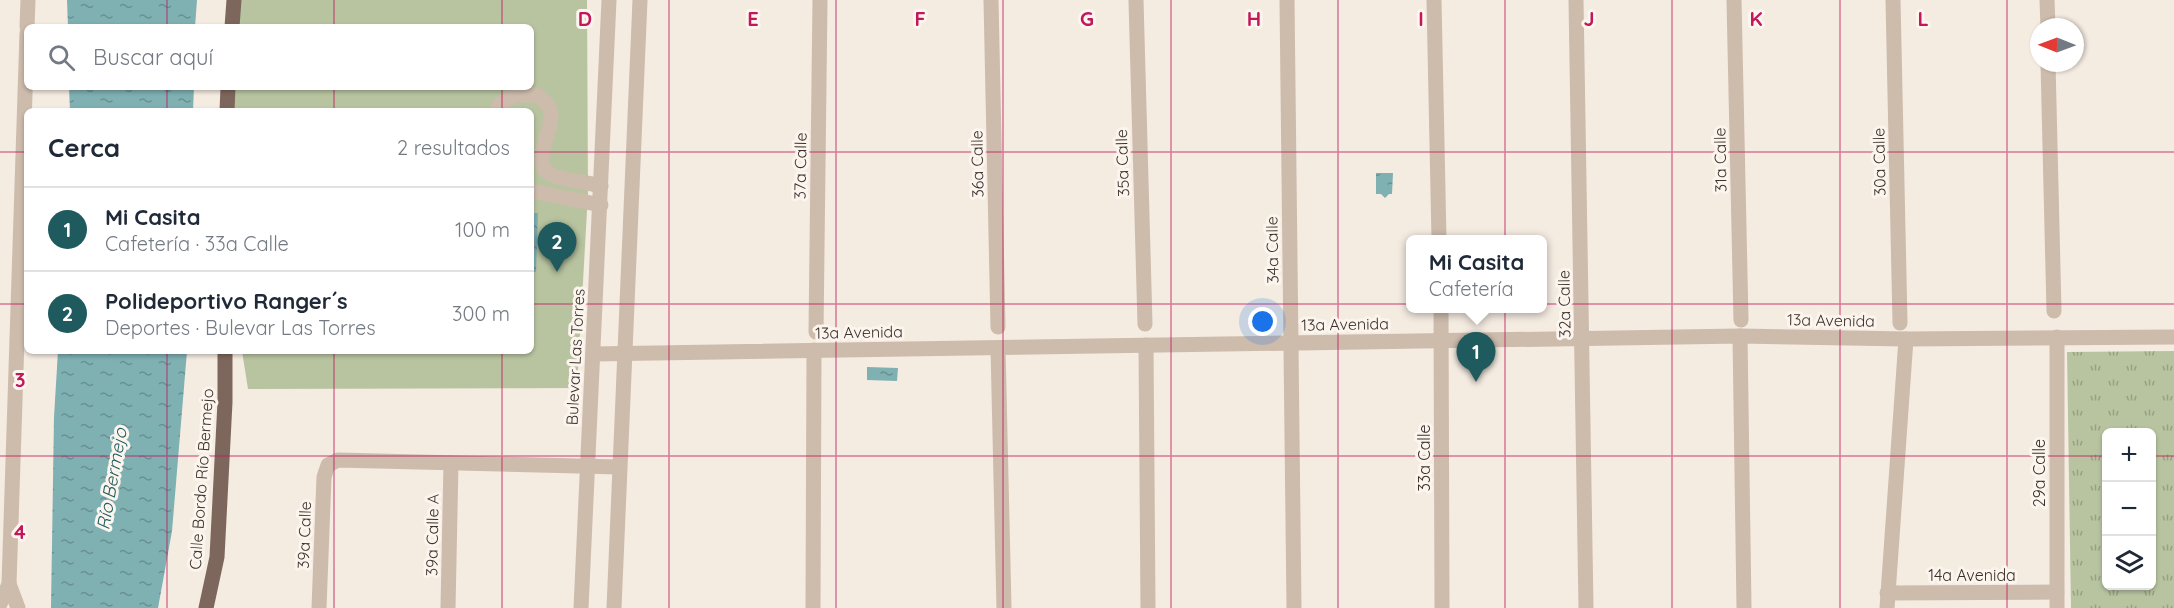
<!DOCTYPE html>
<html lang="es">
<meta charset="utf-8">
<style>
:root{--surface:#fff;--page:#f6f6f7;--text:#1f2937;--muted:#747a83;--line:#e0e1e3;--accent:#1f5a5e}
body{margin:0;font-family:Quicksand,sans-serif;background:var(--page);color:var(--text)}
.controls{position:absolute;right:18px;bottom:18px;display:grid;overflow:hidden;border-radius:9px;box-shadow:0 2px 4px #0004}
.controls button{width:54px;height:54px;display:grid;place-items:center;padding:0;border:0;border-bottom:2px solid var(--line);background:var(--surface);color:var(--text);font:30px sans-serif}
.compass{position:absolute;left:2030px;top:18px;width:54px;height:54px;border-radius:50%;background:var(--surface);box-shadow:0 2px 4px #0004;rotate:271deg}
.you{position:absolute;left:1263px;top:322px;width:21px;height:21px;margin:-15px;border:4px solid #fff;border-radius:50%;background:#1a73e8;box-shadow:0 0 0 9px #1a73e833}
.badge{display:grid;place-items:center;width:39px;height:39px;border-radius:50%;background:var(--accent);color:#fff;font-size:20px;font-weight:700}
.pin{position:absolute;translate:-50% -50px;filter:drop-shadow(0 2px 3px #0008)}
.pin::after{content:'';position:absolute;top:32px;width:21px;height:18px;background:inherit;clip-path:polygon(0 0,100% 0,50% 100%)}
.popup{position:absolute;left:1406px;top:235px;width:141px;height:78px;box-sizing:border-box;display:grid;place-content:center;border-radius:9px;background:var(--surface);filter:drop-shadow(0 2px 4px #0005);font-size:20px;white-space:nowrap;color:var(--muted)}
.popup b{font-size:22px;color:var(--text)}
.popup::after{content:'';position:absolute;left:50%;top:100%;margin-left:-12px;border:12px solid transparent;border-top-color:var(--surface)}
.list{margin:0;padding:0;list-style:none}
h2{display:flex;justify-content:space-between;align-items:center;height:78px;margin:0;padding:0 24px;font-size:26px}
h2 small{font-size:20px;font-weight:400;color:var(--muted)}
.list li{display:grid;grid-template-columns:39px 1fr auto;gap:18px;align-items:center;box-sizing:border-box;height:84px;padding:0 24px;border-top:2px solid var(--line)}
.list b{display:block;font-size:22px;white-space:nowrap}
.list p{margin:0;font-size:20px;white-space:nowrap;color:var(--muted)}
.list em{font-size:20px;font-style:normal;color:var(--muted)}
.icon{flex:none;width:33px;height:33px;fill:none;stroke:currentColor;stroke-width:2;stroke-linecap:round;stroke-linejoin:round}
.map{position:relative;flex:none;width:2174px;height:608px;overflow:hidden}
.search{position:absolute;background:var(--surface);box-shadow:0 2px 4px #0004;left:24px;top:24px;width:510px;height:66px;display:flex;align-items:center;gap:15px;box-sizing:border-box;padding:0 21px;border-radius:9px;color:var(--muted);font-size:22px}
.panel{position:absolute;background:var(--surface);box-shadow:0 2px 4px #0004;left:24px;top:108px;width:510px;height:246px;border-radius:9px}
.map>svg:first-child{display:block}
</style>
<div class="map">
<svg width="2174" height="608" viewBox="0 0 2174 608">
<defs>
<pattern id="park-tufts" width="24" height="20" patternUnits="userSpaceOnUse" patternTransform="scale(1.5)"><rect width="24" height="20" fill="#b8c4a0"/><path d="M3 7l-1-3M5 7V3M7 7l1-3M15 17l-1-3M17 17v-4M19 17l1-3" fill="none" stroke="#97a083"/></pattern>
<pattern id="water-ripples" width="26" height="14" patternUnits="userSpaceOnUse" patternTransform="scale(1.5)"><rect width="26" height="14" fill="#7fb0b2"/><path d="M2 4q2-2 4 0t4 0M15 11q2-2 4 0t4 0" fill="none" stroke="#699091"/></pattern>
</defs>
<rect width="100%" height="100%" fill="#f4ebe1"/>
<path fill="#b8c4a0" d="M 238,0 L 587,0 L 588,193 L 577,388 L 248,389 L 242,351 L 531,351 L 531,111 L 231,111 L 232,87 L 531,87 L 531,27 L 234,27 Z"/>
<path fill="url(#park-tufts)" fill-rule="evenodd" d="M 2174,351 L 2174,608 L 2071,608 L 2067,352 ZM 2106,432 L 2152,432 L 2152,586 L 2106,586 Z"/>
<g fill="url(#water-ripples)">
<path d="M 67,0 L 197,0 L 195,27 L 68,27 Z"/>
<path d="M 69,87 L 194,87 L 193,111 L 70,111 Z"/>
<path d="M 1376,173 L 1393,173 L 1392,194 L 1389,194 L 1385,198 L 1381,194 L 1376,194 Z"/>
<path d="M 531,213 L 538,213 L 536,272 L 531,272 Z"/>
<path d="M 58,351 L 187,351 L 172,531 L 158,608 L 51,608 L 54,417 Z"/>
<path d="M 867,367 L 898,368 L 897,381 L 867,380 Z"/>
</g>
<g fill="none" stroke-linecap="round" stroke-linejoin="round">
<g stroke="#cdbbac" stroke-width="15">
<path d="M 991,0 L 998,327"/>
<path d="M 1136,0 L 1145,324"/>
<path d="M 1287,0 L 1294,608"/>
<path d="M 1434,0 L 1439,240"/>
<path d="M 1576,0 L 1586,608"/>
<path d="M 1734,0 L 1741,320"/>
<path d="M 1893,0 L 1900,323"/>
<path d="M 2047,0 L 2048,27"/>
<path d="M 27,27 L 28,0"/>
<path d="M 2048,63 L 2054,311"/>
<path d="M 497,111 L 500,104 L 515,95 L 537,95 C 543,100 550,105 551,113 C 554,133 526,166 555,176 C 569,181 586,182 601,186"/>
<path d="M 531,191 L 601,205"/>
<path d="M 1441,308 L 1442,608"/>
<path d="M 816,332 L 820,0"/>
<path d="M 1740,336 L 1744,608"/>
<path d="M 1146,345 L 1148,608"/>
<path d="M 998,348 L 1004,608"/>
<path d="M 593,354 L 1740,336 L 1906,339 L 2174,337"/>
<path d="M 9,584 L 18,608"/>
<path d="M 1887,593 L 2057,592"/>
<path d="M 0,604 L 9,584 L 27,33"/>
<path d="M 319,608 L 324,477 L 328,465 L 338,460 L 619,467"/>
<path d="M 448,608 L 451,463"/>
<path d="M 581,608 L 609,0"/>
<path d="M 614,608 L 640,0"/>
<path d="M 813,608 L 814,350"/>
<path d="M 1887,608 L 1906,339"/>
<path d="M 2057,608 L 2057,337"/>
</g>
<g stroke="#7d675c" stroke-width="15">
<path d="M 232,27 L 234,0"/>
<path d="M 227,111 L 228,87"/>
<path d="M 206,608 L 217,557 L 225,402 L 225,351"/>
</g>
</g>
<path fill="none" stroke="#c2185b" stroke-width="1.5" stroke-opacity="0.55" d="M 167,0 L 167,27M 334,0 L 334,27M 502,0 L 502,27M 669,0 L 669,608M 836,0 L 836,608M 1003,0 L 1003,608M 1171,0 L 1171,608M 1338,0 L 1338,608M 1505,0 L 1505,608M 1672,0 L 1672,608M 1840,0 L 1840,608M 2007,0 L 2007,608M 167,87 L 167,111M 334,87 L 334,111M 502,87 L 502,111M 0,152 L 27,152M 531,152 L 2174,152M 0,304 L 27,304M 531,304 L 2174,304M 167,351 L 167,608M 334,351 L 334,608M 502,351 L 502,608M 0,456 L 2106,456M 2152,456 L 2174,456"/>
<g text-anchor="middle" stroke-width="6" stroke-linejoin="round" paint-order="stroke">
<g font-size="16" fill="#3b302b" stroke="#fbf5ee">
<text transform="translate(1720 160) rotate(-91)" y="6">31a Calle</text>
<text transform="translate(1879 162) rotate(-91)" y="6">30a Calle</text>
<text transform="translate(1122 163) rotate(-92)" y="6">35a Calle</text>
<text transform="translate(977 164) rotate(-91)" y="6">36a Calle</text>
<text transform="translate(800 166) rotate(-89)" y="6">37a Calle</text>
<text transform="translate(1272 250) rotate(-91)" y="6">34a Calle</text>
<text transform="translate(1564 304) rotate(-91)" y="6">32a Calle</text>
<text transform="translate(1831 320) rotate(1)" y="6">13a Avenida</text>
<text transform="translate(1345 324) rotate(-1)" y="6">13a Avenida</text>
<text transform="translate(859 332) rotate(-1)" y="6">13a Avenida</text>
<text transform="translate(575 357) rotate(-87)" y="6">Bulevar Las Torres</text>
<text transform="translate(1424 458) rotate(-90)" y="6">33a Calle</text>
<text transform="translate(2039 473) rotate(-90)" y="6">29a Calle</text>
<text transform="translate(201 479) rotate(-86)" y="6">Calle Bordo Río Bermejo</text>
<text transform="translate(304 535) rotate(-88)" y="6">39a Calle</text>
<text transform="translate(432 535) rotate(-89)" y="6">39a Calle A</text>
<text x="1972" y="581">14a Avenida</text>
</g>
<g font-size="18" font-style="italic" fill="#1f5a5e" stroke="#fbf5ee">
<text transform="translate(112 479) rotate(-80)" y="6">Río Bermejo</text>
</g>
</g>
<g font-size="20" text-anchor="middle" font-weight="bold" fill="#c2185b" stroke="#fbf5ee" stroke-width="6" stroke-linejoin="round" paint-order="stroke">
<text x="585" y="26">D</text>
<text x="753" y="26">E</text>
<text x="920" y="26">F</text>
<text x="1087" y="26">G</text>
<text x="1254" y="26">H</text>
<text x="1421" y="26">I</text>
<text x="1589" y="26">J</text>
<text x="1756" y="26">K</text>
<text x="1923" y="26">L</text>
<text x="20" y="387">3</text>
<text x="20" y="539">4</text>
</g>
</svg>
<div class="controls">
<button>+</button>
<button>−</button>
<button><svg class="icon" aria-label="layers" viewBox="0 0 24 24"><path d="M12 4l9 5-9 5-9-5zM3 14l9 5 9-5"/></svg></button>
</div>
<svg class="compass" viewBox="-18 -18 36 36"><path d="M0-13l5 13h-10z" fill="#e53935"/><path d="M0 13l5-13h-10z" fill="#747a83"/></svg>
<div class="you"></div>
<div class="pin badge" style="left:1476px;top:382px">1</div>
<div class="popup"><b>Mi Casita</b>Cafetería</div>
<div class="pin badge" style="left:557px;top:272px">2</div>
<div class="search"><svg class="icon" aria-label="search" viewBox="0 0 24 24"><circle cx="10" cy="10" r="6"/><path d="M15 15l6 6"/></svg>Buscar aquí</div>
<section class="panel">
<h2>Cerca<small>2 resultados</small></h2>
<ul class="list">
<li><span class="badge">1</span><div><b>Mi Casita</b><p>Cafetería · 33a Calle</p></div><em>100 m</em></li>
<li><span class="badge">2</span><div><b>Polideportivo Ranger´s</b><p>Deportes · Bulevar Las Torres</p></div><em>300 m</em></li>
</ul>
</section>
</div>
